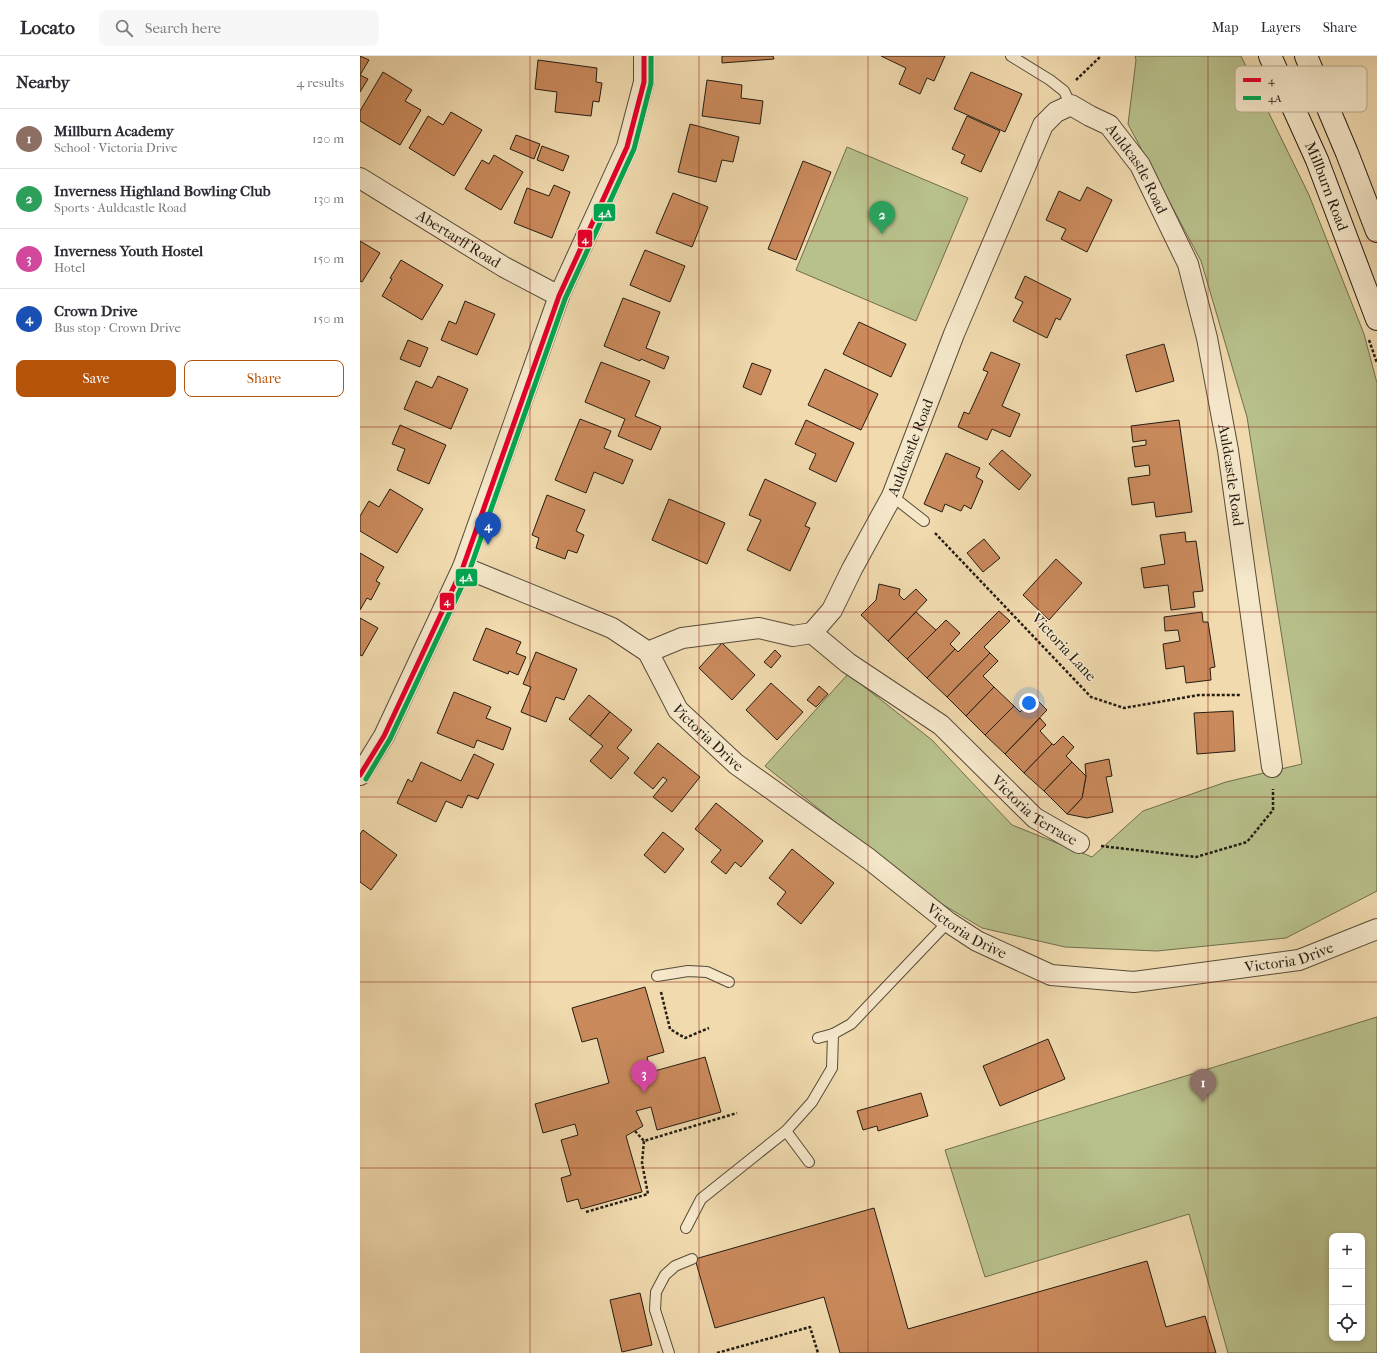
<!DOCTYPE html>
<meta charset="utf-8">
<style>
:root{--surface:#fff;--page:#f7f7f7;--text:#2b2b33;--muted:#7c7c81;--line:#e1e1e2;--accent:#b45309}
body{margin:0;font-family:"IM FELL French Canon",serif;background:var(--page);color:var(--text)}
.controls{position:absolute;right:12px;bottom:12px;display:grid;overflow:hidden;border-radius:8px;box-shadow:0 2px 6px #0003}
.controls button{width:36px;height:36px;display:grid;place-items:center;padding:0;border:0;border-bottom:1px solid var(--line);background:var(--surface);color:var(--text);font:20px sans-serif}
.you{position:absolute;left:669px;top:647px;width:14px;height:14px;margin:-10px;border:3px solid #fff;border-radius:50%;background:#1a73e8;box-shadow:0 0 0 6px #1a73e833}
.badge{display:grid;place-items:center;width:26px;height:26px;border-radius:50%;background:var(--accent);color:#fff;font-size:13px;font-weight:700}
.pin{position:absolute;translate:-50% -33px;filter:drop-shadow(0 1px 2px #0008)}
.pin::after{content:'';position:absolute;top:21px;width:14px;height:12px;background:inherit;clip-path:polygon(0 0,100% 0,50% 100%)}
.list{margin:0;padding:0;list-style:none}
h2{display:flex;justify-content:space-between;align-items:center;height:52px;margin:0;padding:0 16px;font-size:17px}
h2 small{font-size:13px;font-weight:400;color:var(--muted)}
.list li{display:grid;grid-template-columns:26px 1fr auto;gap:12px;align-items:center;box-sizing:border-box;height:60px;padding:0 16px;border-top:1px solid var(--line)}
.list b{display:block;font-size:15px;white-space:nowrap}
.list p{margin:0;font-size:13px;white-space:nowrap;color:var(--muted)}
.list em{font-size:13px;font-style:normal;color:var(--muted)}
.actions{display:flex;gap:8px;padding:12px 16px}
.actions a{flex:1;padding:9px 0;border:1px solid var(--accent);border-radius:8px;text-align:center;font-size:14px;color:var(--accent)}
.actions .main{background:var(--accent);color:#fff}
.icon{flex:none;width:22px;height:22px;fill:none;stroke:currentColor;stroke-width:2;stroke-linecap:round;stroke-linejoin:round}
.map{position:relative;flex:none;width:1017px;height:1297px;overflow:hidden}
header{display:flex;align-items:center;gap:24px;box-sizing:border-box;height:56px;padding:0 20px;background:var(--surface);border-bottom:1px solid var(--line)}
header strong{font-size:19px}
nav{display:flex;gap:22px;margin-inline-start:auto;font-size:14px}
.search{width:280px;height:36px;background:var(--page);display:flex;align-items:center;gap:10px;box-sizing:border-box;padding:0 14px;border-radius:8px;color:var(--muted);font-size:15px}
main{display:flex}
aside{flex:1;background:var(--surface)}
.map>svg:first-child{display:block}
</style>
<header>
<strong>Locato</strong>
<div class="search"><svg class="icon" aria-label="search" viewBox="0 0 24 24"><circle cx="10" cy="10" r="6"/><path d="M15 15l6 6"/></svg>Search here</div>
<nav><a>Map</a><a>Layers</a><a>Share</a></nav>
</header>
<main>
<aside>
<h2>Nearby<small>4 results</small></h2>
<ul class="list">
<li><span class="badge" style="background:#8d6e63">1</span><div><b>Millburn Academy</b><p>School · Victoria Drive</p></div><em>120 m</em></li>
<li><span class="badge" style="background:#2e9e5b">2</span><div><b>Inverness Highland Bowling Club</b><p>Sports · Auldcastle Road</p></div><em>130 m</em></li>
<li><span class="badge" style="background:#d1479c">3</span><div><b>Inverness Youth Hostel</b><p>Hotel</p></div><em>150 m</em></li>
<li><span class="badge" style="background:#1a4fb4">4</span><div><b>Crown Drive</b><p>Bus stop · Crown Drive</p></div><em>150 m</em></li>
</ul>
<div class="actions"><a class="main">Save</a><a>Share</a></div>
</aside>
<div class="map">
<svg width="1017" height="1297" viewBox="0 0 1017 1297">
<rect width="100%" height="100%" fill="#f0daae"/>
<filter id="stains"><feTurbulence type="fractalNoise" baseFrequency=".005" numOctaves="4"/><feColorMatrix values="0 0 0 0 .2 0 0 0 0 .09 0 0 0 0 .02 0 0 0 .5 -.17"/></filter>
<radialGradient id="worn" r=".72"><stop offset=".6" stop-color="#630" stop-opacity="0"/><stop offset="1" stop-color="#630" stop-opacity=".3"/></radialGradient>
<g fill="#b8c08b" stroke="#6e6e4f" fill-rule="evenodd">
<path d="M 775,0 L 881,0 L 949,139 L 1004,278 L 1017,327 L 1017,835 L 926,882 L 797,895 L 705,891 L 622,872 L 567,839 L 405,710 L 488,618 L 572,684 L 652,769 L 732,801 L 783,755 L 866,726 L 942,708 L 887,361 L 841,205 L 768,68 L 776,4 Z"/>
<path d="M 487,91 L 608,142 L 556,265 L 436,214 Z"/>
<path d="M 1017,961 L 1017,1297 L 868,1297 L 829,1158 L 625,1221 L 585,1094 ZM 972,1180 L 1002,1180 L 1002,1282 L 972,1282 Z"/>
</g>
<g fill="#ca8a5c" stroke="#241d13">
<path d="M 0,0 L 9,4 L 0,19 L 8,23 L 0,36 Z"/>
<path d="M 362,0 L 413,0 L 414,3 L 362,7 Z"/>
<path d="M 521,0 L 585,0 L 574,25 L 567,22 L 560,38 L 539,28 L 546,12 Z"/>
<path d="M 178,4 L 237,12 L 236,26 L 242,27 L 239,46 L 233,45 L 231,60 L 195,56 L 197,36 L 175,33 Z"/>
<path d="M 23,16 L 52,34 L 45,45 L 61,54 L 40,89 L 0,65 L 0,55 Z"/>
<path d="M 611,16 L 662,38 L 645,76 L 594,53 Z"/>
<path d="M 347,24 L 382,29 L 381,42 L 403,45 L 400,68 L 342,60 Z"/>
<path d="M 91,56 L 122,74 L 94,120 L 49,92 L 68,60 L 83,69 Z"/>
<path d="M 607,60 L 640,75 L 621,116 L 601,107 L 605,99 L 592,93 Z"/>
<path d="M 330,68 L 379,81 L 373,106 L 362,104 L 356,126 L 318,116 Z"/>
<path d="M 156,79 L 180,88 L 174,103 L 150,93 Z"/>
<path d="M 182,90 L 209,100 L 203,115 L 177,104 Z"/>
<path d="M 134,99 L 163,116 L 141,154 L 105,133 L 122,104 L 129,108 Z"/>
<path d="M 443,105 L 471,116 L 436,204 L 408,193 Z"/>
<path d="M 194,129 L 210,136 L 192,182 L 154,167 L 167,132 L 189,140 Z"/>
<path d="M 727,131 L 752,144 L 727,196 L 701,183 L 706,173 L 686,164 L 699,135 L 720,145 Z"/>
<path d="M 313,137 L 348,151 L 332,191 L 296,177 Z"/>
<path d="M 0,185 L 20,197 L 2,226 L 0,225 Z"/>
<path d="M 285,194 L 325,210 L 310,246 L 270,229 Z"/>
<path d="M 41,204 L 83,229 L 62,264 L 22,240 L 32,223 L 30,222 Z"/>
<path d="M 665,220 L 711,243 L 700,264 L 696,262 L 687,282 L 653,265 L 663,246 L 655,242 Z"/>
<path d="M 263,242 L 300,256 L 286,292 L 309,301 L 304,313 L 281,303 L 280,305 L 244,290 Z"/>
<path d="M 105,245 L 135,258 L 117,299 L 81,284 L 89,265 L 96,268 Z"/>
<path d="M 499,266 L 546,288 L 531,321 L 483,298 Z"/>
<path d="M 48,284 L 68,292 L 60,311 L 40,303 Z"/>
<path d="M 804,288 L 814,325 L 776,336 L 766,299 Z"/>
<path d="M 631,296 L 660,308 L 642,350 L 660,358 L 650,381 L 632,373 L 627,384 L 598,371 L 604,356 L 609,358 L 628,316 L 623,314 Z"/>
<path d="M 241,306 L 290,325 L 275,360 L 301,371 L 291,394 L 258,380 L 265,363 L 225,346 Z"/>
<path d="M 392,307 L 411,314 L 401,339 L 383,331 Z"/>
<path d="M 465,313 L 518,338 L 501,374 L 448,349 Z"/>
<path d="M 78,320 L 108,333 L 91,373 L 44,353 L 56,325 L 72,332 Z"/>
<path d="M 220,363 L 251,375 L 244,392 L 273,404 L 263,428 L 234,416 L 226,437 L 195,424 Z"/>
<path d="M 446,364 L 494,387 L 476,426 L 449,413 L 456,398 L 435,388 Z"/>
<path d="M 819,364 L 832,456 L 796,461 L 794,446 L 772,449 L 768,422 L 790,419 L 789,409 L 775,411 L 772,391 L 786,389 L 786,384 L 773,386 L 771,370 Z"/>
<path d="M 40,369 L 86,389 L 69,428 L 37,414 L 45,393 L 32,388 Z"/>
<path d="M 642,394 L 671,419 L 659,434 L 629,408 Z"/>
<path d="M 586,397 L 620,412 L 616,421 L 623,425 L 611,453 L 604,449 L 601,455 L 585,448 L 582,456 L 564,448 Z"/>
<path d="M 405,423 L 456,447 L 445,470 L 450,472 L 430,515 L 387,494 L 401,464 L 389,459 Z"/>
<path d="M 30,433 L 63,453 L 37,497 L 0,475 L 0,460 L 9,445 L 19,451 Z"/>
<path d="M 187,439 L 225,454 L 216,475 L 224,479 L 217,497 L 208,494 L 205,503 L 176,492 L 179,482 L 172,479 Z"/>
<path d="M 309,443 L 365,467 L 347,508 L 292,484 Z"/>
<path d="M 825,476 L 826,486 L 836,485 L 843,535 L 833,536 L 835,551 L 811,554 L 808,529 L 784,532 L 781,512 L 805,508 L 800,479 Z"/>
<path d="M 624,483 L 640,502 L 623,516 L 607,497 Z"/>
<path d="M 0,497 L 24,511 L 16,525 L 20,527 L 11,544 L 7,542 L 0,554 Z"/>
<path d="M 696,503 L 722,527 L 689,564 L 663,539 Z"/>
<path d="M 519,528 L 540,533 L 539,539 L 544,544 L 556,533 L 567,544 L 528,585 L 501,559 L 516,544 Z"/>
<path d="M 639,555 L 650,565 L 624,591 L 630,597 L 587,641 L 567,622 L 595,593 L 598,596 Z"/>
<path d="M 556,556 L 576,574 L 547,603 L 528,585 Z"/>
<path d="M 842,556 L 843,566 L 848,566 L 855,611 L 850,612 L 851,624 L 826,627 L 824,610 L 806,613 L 803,588 L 820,585 L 818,574 L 805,575 L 804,561 Z"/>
<path d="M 0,562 L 18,572 L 2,600 L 0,599 Z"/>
<path d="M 586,564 L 600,577 L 590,588 L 595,593 L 567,622 L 547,603 Z"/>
<path d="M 126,572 L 161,586 L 156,597 L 166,601 L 158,619 L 149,615 L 148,618 L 113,604 Z"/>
<path d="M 362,587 L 395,619 L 372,644 L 339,612 Z"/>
<path d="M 415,594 L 421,600 L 411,612 L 404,606 Z"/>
<path d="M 176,596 L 217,613 L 204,644 L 196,641 L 186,666 L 161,656 L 171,631 L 163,628 Z"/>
<path d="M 630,597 L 638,605 L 623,620 L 634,631 L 606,660 L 587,641 Z"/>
<path d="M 411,627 L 443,656 L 417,684 L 386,654 Z"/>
<path d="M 459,630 L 468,638 L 456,651 L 447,644 Z"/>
<path d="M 634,631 L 654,650 L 625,679 L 606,660 Z"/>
<path d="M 94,636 L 131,651 L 126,662 L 151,672 L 143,694 L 117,684 L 114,692 L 77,677 Z"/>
<path d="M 229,639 L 250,656 L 230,680 L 209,663 Z"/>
<path d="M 674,641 L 687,654 L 645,698 L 625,679 L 654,650 L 660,656 Z"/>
<path d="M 873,655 L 875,695 L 837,698 L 834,657 Z"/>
<path d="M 250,656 L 272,674 L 257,692 L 269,702 L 251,723 L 230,705 L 243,690 L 230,680 Z"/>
<path d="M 680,662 L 686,669 L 680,675 L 692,688 L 664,717 L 645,698 Z"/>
<path d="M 703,680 L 714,691 L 706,700 L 712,706 L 684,735 L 664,717 L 692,688 L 694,689 Z"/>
<path d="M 298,687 L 340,721 L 312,756 L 293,741 L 307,724 L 303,721 L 293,733 L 274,717 Z"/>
<path d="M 114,698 L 134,708 L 118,743 L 108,739 L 102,752 L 86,745 L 76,766 L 37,747 L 48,723 L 52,726 L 61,706 L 101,725 Z"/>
<path d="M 749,703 L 752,720 L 746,721 L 753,756 L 727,762 L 707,758 L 722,742 L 726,720 L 725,708 Z"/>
<path d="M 712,706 L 726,720 L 722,742 L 707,758 L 684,735 Z"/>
<path d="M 356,747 L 403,785 L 381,811 L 375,806 L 366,818 L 351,806 L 361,794 L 335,773 Z"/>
<path d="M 3,774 L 37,799 L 11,834 L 0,826 L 0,778 Z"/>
<path d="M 303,776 L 324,793 L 305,817 L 284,799 Z"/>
<path d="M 432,793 L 474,827 L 441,868 L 417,848 L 426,836 L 409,822 Z"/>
<path d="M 285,931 L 304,996 L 287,1001 L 291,1016 L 345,1001 L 361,1056 L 297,1074 L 291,1051 L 276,1055 L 283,1070 L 266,1080 L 282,1136 L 221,1153 L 218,1143 L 207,1146 L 201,1122 L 211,1119 L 201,1084 L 218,1079 L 215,1068 L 183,1077 L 175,1048 L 249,1027 L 237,982 L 222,986 L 212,952 Z"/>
<path d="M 688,983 L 705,1023 L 640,1050 L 623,1010 Z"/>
<path d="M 561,1037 L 568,1060 L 518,1075 L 517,1070 L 503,1074 L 497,1055 Z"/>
<path d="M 514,1152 L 548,1273 L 787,1205 L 806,1271 L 845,1260 L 856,1297 L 480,1297 L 464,1241 L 355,1272 L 335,1203 Z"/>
<path d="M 280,1237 L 292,1289 L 262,1296 L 250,1244 Z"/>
</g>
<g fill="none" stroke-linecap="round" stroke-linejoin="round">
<defs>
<g id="lane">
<path d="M 651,0 L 690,24 L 704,35 L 711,49"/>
<path d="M 532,440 L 564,465"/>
<path d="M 297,920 L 328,915 L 347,916 L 369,926"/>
<path d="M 458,982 L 473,978 L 491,968 L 588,866"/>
<path d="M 426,1075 L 449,1106"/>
<path d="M 326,1172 L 341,1143 L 426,1075 L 452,1046 L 472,1012 L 473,978"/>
<path d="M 309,1297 L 295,1254 L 296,1236 L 305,1219 L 315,1210 L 332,1203"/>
</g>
<g id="street">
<path id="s1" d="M 0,122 L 144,211 L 199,240"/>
<path id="s2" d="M 103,511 L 252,572 L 288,596 L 318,654 L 376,708 L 509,803 L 588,866 L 617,885 L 691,919 L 774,926 L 939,904 L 1017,873"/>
<path id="s3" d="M 452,577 L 472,554 L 492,513 L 532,440 L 594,278 L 683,69 L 696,56 L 711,49 L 730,60 L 749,69 L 780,109 L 828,208 L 847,282 L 868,394 L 912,711"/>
<path id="s4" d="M 452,577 L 488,607 L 581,669 L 675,762 L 719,787"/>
<path d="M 288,596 L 322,582 L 399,572 L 433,580 L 452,577"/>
<path d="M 0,719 L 24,680 L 103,511 L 199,240 L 267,91 L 284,26 L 284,0"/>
</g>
<g id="secondary">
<path id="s5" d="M 910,0 L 957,104 L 1017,263"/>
<path d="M 946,0 L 987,97 L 1017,175"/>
</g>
</defs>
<use href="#lane" stroke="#574c3a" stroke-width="12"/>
<use href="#street" stroke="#574c3a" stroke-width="22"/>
<use href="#secondary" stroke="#241d13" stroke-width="24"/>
<g stroke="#241d13" stroke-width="2.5" stroke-dasharray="3 2" stroke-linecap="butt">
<path d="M 716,24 L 741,0"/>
<path d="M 1009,284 L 1017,307"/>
<path d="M 575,477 L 731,641 L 764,652 L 839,639 L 881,639"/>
<path d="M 741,790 L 836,801 L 887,786 L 913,754 L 913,733"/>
<path d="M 301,936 L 310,973 L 325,982 L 349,972"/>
<path d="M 275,1075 L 284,1085 L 377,1057"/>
<path d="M 226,1156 L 288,1138 L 282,1107 L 284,1085"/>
<path d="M 357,1297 L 450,1271 L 458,1297"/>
</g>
<use href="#lane" stroke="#f5e7ca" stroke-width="10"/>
<use href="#street" stroke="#f5e7ca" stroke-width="20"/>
<use href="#secondary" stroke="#f5e7ca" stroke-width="22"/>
<defs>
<path id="bus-1" d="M 0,719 L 24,680 L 103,511 L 199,240 L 267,91 L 284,26 L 284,0"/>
<path id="bus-2" d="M 6,723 L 30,683 L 110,513 L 205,243 L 274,93 L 291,27 L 291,0"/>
</defs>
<use href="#bus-1" stroke="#f5e7ca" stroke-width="8"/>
<use href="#bus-2" stroke="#f5e7ca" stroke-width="8"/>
<use href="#bus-1" stroke="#e4002b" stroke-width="5"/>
<use href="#bus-2" stroke="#00a651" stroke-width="5"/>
</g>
<path fill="none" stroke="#8f2418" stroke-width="1" stroke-opacity="0.55" d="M 170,0 L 170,1297M 339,0 L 339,1297M 508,0 L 508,1297M 678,0 L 678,1297M 848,0 L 848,1297M 0,185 L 1017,185M 0,371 L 1017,371M 0,556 L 1017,556M 0,741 L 1017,741M 0,926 L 1017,926M 0,1112 L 1017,1112"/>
<g text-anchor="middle" stroke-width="3" stroke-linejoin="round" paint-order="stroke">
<g font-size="15" fill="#241d13" stroke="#f5e7ca">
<text dy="5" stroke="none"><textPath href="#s3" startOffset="690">Auldcastle Road</textPath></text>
<text dy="5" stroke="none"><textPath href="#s5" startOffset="142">Millburn Road</textPath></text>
<text dy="5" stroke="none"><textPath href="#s1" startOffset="116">Abertarff Road</textPath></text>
<text dy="5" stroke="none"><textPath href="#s3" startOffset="211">Auldcastle Road</textPath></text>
<text dy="5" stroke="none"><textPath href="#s3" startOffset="1014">Auldcastle Road</textPath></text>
<text transform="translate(704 591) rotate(47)" y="5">Victoria Lane</text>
<text dy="5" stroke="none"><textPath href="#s2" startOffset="310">Victoria Drive</textPath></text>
<text dy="5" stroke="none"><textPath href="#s4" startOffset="286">Victoria Terrace</textPath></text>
<text dy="5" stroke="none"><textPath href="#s2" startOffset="634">Victoria Drive</textPath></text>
<text dy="5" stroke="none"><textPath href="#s2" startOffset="970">Victoria Drive</textPath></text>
</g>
</g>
<rect x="875" y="10" width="132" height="46" rx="6" fill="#f5e7ca" stroke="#b6aa93" stroke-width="1"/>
<rect x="883" y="22" width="18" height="4" fill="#e4002b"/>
<rect x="883" y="40" width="18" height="4" fill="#00a651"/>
<g font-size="11" fill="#241d13">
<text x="908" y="28">4</text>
<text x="908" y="46">4A</text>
</g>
<g stroke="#f5e7ca" stroke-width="1.5">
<rect x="233" y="147" width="23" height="19" rx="4" fill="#00a651"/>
<rect x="217" y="173" width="16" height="19" rx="4" fill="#e4002b"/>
<rect x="95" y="512" width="23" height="19" rx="4" fill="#00a651"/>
<rect x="79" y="536" width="16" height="19" rx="4" fill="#e4002b"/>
</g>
<g font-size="11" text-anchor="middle" font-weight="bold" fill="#fff">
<text x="245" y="161">4A</text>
<text x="225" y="187">4</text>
<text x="106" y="525">4A</text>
<text x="87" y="549">4</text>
</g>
<rect width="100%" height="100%" filter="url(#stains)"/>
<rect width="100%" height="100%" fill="url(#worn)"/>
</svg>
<div class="controls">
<button>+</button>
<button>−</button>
<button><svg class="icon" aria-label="locate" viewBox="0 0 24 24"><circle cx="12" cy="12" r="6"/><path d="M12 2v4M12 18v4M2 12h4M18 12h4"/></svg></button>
</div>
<div class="you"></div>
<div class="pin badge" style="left:843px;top:1046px;background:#8d6e63">1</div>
<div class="pin badge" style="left:522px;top:178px;background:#2e9e5b">2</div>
<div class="pin badge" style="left:284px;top:1037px;background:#d1479c">3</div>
<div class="pin badge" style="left:128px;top:489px;background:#1a4fb4">4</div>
</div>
</main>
